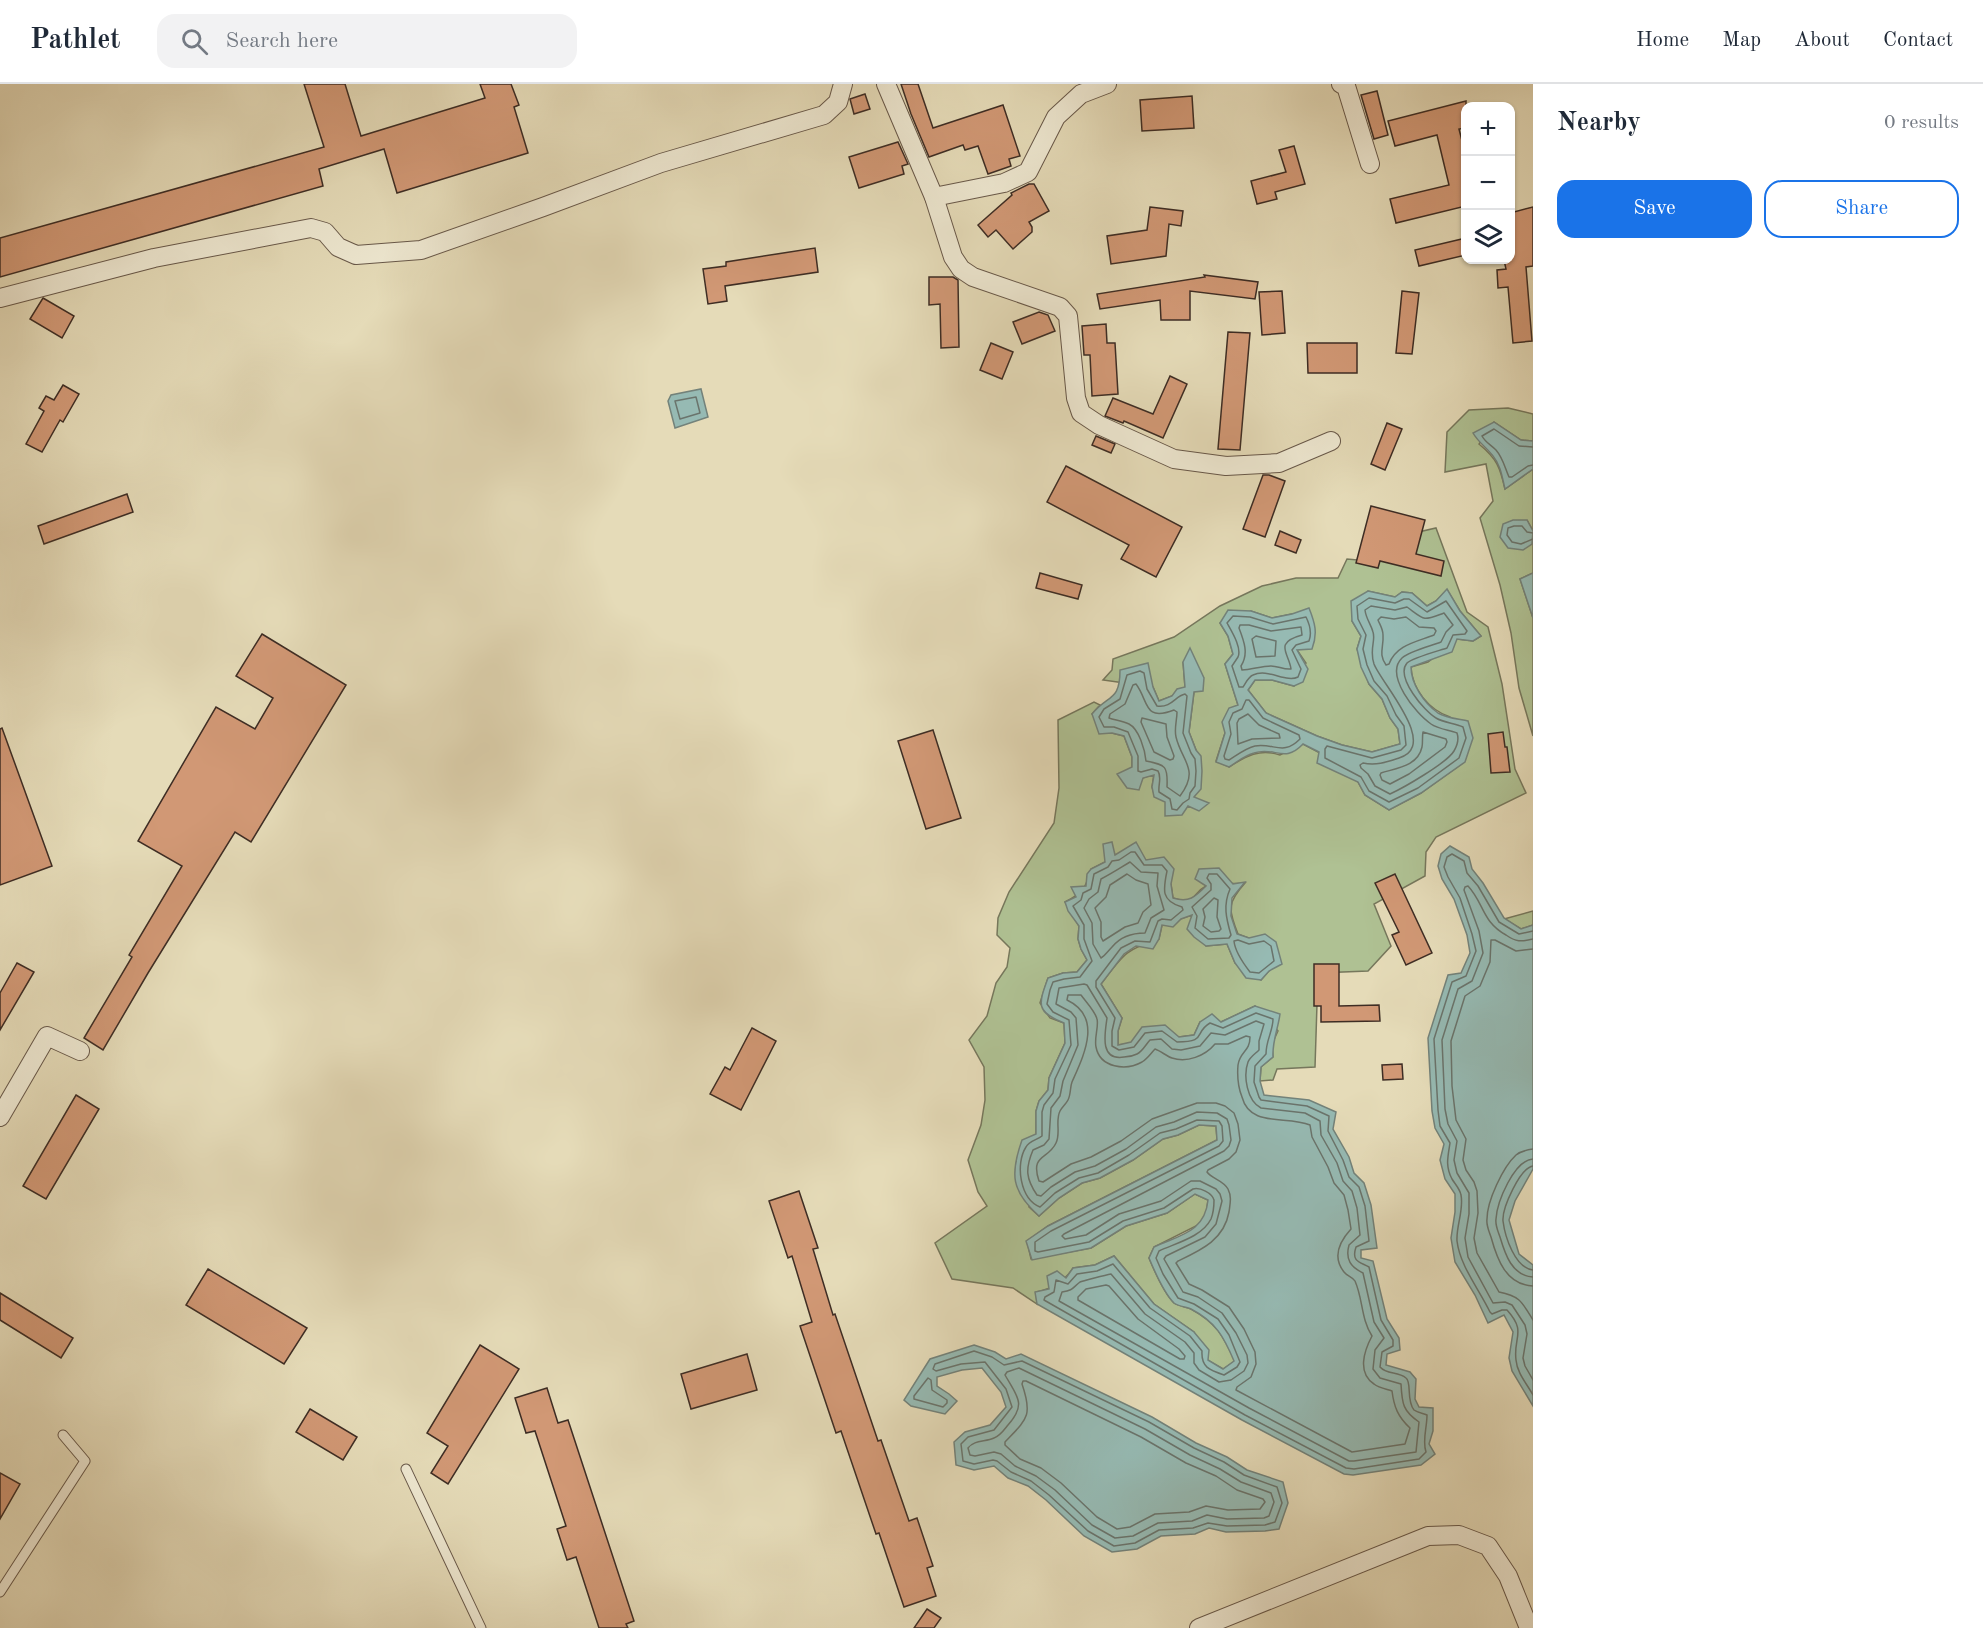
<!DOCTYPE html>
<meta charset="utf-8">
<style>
:root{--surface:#fff;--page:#f2f2f3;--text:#1f2937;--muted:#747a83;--line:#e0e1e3;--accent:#1a73e8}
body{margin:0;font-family:"Old Standard TT",serif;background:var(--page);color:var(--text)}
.controls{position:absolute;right:18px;top:18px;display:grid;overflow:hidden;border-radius:12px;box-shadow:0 2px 4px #0004}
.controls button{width:54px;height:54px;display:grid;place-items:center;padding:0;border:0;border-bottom:2px solid var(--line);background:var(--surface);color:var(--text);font:30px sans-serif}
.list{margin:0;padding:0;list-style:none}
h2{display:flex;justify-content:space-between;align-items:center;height:78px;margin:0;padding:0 24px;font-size:26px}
h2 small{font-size:20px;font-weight:400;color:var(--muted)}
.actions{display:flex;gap:12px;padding:18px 24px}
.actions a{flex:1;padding:14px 0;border:2px solid var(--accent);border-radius:18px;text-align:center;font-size:21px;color:var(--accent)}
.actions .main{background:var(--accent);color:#fff}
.icon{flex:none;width:33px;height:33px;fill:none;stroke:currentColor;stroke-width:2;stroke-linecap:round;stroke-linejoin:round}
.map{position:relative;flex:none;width:1533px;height:1544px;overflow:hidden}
header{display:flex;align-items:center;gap:36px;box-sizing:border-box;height:84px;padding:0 30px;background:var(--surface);border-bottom:2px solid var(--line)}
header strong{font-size:28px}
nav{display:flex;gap:33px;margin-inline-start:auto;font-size:21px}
.search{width:420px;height:54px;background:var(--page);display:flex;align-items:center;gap:15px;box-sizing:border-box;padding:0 21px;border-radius:18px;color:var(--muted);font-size:22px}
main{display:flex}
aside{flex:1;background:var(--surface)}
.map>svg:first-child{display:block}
</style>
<header>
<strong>Pathlet</strong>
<div class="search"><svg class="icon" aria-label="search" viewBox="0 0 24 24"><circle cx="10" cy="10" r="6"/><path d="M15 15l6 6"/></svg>Search here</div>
<nav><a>Home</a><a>Map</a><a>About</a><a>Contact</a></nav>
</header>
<main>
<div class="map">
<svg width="1533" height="1544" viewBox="0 0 1533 1544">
<rect width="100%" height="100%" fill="#e5dbb8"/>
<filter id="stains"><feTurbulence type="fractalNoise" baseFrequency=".00333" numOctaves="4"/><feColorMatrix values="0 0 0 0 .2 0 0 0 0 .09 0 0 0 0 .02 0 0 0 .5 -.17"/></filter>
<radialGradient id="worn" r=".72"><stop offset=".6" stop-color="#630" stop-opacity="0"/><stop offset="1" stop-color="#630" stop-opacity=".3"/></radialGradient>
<g fill="#afc193" stroke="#76775c" stroke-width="1.5" fill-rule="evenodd">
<path d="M 1508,324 L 1533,330 L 1533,357 L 1521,356 L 1494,338 L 1479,360 C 1497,375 1500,383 1505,405 L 1533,385 L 1533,447 L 1527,436 L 1532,460 L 1533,456 L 1533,489 L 1520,495 L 1533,534 L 1533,652 L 1519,604 L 1511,549 L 1500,501 L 1480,434 L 1493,417 L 1486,380 L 1445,388 L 1447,348 L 1469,326 Z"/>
<path d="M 1436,444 L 1467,528 L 1488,543 L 1502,600 L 1515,685 L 1526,709 L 1436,753 L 1426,768 L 1425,792 L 1374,820 L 1391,862 L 1368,887 L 1318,889 L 1315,983 L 1277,985 L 1273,996 L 1260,997 L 1261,983 L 1273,973 L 1272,960 L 1278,947 L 1255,922 L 1221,938 L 1200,938 L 1194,951 L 1118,961 L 1118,947 L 1122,934 L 1101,900 C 1123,871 1124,866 1159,855 L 1162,841 L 1192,831 L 1206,862 L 1227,860 L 1235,879 L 1261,896 L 1269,887 L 1249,854 L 1238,850 C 1228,825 1227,819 1245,799 C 1235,800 1214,799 1206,802 C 1191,810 1197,821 1173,814 L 1171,800 L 1146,776 L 1105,778 L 1091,785 C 1086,804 1083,809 1065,818 L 1079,842 L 1078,855 L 1081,865 L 1087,876 L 1077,888 L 1063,889 L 1048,894 L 1040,919 L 1050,934 L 1064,939 L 1065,959 L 1049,994 L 1048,1006 L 1039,1017 L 1036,1027 L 1036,1050 L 1029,1123 L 1039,1132 L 1059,1114 L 1082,1099 L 1100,1094 L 1133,1076 L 1163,1055 L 1178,1051 L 1199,1041 L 1216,1042 L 1217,1056 L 1048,1142 L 1027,1157 L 1031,1175 L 1091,1164 L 1126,1142 L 1167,1129 L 1195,1110 L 1208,1116 L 1206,1132 L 1198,1141 L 1154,1163 L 1149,1174 C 1154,1186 1165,1210 1174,1219 C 1178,1222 1186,1223 1191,1225 C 1217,1239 1223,1252 1235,1277 L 1223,1285 L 1207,1276 L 1194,1248 L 1154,1220 L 1114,1172 L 1095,1181 L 1073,1184 C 1064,1198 1052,1205 1036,1208 L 1037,1220 L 1013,1204 L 952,1195 L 935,1159 L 987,1122 L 978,1108 L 968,1076 L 981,1041 L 985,1016 L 984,983 L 969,956 L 987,932 L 996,899 L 1007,883 L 1010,864 L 997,851 L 998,834 L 1009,808 L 1054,739 L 1059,704 L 1058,636 L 1094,618 L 1100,621 L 1092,630 L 1112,649 L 1124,652 L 1132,673 L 1132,684 L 1143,694 L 1154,690 L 1152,703 L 1155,713 L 1188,722 L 1194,713 L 1196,666 L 1189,648 L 1194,608 L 1183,578 L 1185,603 L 1172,612 L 1159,617 L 1153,603 L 1103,596 L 1112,586 L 1113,575 L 1174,553 L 1220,522 L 1262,502 L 1296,494 L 1338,494 L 1347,475 L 1369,477 L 1384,456 ZM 1447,506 L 1460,527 L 1481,552 L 1473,557 L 1457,555 L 1428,578 L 1411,583 C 1412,605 1429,626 1450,633 L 1464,678 L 1421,709 L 1389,726 L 1365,711 L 1358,698 L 1320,669 L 1303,660 L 1280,671 C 1260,664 1246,672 1229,683 L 1216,677 L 1225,649 L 1238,621 L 1225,580 L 1233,570 L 1228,552 L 1220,539 L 1251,527 L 1272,534 L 1292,530 L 1297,566 L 1306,579 L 1294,602 L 1272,596 L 1255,596 L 1248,606 L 1266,629 L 1317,652 L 1342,661 L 1372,668 L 1400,660 L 1398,645 L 1390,634 L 1382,615 L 1369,600 L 1357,565 L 1361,552 L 1352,537 L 1368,507 L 1395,513 L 1402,508 L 1412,509 L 1427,522 L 1436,517 Z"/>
<path d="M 1533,827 L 1533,841 L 1521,845 L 1504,835 Z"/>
</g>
<g fill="#96bab3" stroke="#73827a" stroke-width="1.5">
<path d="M 701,305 L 708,333 L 675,344 L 668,317 L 671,311 Z"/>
<path d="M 1494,338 L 1521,356 L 1533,357 L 1533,385 L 1505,405 C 1502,393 1501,382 1493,372 C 1486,363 1478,358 1473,349 Z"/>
<path d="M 1513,436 L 1527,436 L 1533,447 L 1532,460 L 1523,466 L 1508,464 L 1500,453 L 1503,440 Z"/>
<path d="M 1533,489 L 1533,534 L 1520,495 Z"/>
<path d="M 1447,505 L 1460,527 L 1481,552 L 1473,557 L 1457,555 L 1452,568 L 1411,583 C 1411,600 1424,619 1438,629 C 1446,634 1459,635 1468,637 L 1473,654 L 1465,678 L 1421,709 L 1389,726 L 1365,711 L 1358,698 L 1317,679 L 1319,668 L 1303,660 C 1284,680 1275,662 1254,669 C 1245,671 1237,678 1229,683 L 1216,678 L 1225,649 L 1222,638 L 1229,624 L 1238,621 L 1225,580 L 1233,570 L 1228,552 L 1220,539 L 1228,526 L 1251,527 L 1272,534 L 1292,530 L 1309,524 C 1315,539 1318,549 1312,565 L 1297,566 L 1308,585 L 1303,598 L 1294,602 L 1272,596 L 1255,596 L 1248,606 L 1266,629 L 1317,652 L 1342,661 L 1372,668 L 1400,660 L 1398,645 L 1390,634 L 1382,615 L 1369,600 L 1361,583 L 1357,565 L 1361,552 L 1352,537 L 1351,517 L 1368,507 L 1395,513 L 1402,508 L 1412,509 L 1427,522 L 1436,517 Z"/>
<path d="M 1190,564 L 1204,594 L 1203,607 L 1194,608 L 1189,648 L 1196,666 L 1201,672 L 1202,687 L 1201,705 L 1194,713 L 1209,719 L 1199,727 L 1188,722 L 1182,731 L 1165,732 L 1165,718 L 1154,713 L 1152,703 L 1154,691 L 1143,694 L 1139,706 L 1127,704 L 1117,690 L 1132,683 L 1132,673 L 1124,652 L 1112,649 L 1099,650 L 1092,630 C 1108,610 1120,618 1120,586 L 1148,579 L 1153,603 L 1159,617 L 1172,612 L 1177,605 L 1185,603 L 1183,578 Z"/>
<path d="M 1112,758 L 1115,771 L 1136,758 L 1146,776 L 1164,773 L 1174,785 L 1171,800 L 1173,814 C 1189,819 1195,813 1206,802 L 1195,795 L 1199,785 L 1219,784 L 1233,800 L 1245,798 L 1232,814 L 1231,832 L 1237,850 L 1249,854 L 1265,850 L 1276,858 L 1282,880 L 1269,887 L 1261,896 L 1246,894 L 1235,879 L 1227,860 L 1206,862 L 1194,853 L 1187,845 L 1192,831 L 1181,835 L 1173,843 L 1162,841 L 1159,855 L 1153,865 L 1136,862 L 1124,870 L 1101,900 L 1122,934 L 1118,947 L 1118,961 L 1131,958 L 1142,943 L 1165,941 L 1179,953 L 1194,951 L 1200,938 L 1212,930 L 1221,938 L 1255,922 L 1280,930 C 1278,945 1272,958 1273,973 L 1261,983 L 1260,997 L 1264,1011 L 1309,1016 L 1336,1028 L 1333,1045 L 1349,1073 L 1354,1089 L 1364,1099 L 1371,1121 L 1377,1164 L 1361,1166 L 1361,1174 L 1373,1177 L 1387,1235 L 1399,1254 L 1400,1266 L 1387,1270 L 1386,1281 L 1410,1288 L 1416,1295 L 1415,1315 L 1419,1323 L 1433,1324 L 1433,1347 L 1429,1360 L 1435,1370 L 1421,1381 L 1353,1391 L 1344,1390 L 1242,1336 L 1037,1220 L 1035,1208 L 1049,1205 L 1047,1192 L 1057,1187 L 1066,1194 L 1073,1184 L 1095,1181 L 1114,1172 L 1154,1220 L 1194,1248 L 1209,1266 L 1208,1276 L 1223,1285 L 1234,1277 C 1224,1253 1216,1238 1191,1225 C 1186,1223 1178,1222 1174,1219 C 1165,1210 1154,1186 1149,1174 L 1154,1163 C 1180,1151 1205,1148 1208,1116 L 1195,1110 L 1167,1129 L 1126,1142 L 1091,1164 L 1032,1176 L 1026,1157 L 1048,1142 L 1217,1056 L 1216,1042 L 1199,1041 L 1178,1051 L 1163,1055 L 1133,1076 L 1100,1094 L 1082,1099 L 1059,1114 L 1039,1132 C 1011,1107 1010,1090 1022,1056 L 1036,1050 L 1036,1027 L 1039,1017 L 1048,1006 L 1049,994 L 1065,959 L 1064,939 C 1036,928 1038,921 1048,894 L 1063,889 L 1077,888 L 1087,876 L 1081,865 L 1078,855 L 1079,842 L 1068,827 L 1065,818 L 1076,813 L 1071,803 L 1086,802 L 1087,790 L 1091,785 L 1105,778 L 1103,760 Z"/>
<path d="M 1450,762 L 1469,773 L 1472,785 L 1483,799 L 1504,834 L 1521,845 L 1533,841 L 1533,1085 L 1515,1117 L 1509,1136 L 1519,1170 L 1533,1181 L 1533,1322 L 1512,1287 L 1509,1274 L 1513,1248 L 1504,1231 L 1488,1239 L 1475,1211 L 1455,1178 L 1451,1154 L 1455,1128 L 1455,1110 L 1445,1095 L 1440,1076 L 1444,1060 L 1435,1044 L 1432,1027 L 1428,954 L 1448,891 L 1461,889 L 1470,869 L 1467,851 L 1454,815 L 1442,795 L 1438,782 L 1441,770 Z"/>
<path d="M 974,1261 L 995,1268 L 1006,1275 L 1021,1270 L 1152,1333 L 1196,1359 L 1227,1373 L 1247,1386 L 1283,1398 L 1288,1419 L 1279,1445 L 1265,1447 L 1226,1448 L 1209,1444 L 1195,1450 L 1161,1452 L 1137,1465 L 1112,1468 L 1084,1452 L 1046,1416 L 1028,1402 L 1008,1394 L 994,1382 L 974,1386 L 956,1381 L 954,1358 L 965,1348 L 990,1341 L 1006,1323 L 1001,1308 L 982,1284 L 962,1286 L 937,1293 L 937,1302 L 949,1310 L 957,1317 L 945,1330 L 911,1322 L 904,1316 L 930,1275 Z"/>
</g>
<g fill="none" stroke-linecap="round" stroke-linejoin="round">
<g stroke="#6a746c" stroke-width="1.5">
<path d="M 696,313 L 700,329 L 680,335 L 675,317 Z"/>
<path d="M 1533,363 L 1519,362 L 1494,345 L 1482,352 C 1485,358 1491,361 1496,366 C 1503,374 1505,384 1509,393 L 1512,393 L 1528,382 L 1533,381"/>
<path d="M 1533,449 L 1527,448 L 1522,442 L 1514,442 L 1508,444 L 1507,451 L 1512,458 L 1521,460 L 1533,455"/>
<path d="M 1369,514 L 1395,519 L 1404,515 L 1409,515 L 1427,528 L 1446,517 L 1467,547 L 1465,550 L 1453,551 L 1447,564 C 1438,567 1412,574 1407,579 C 1395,593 1425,628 1436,634 C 1444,639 1455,639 1463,643 L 1466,654 L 1459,674 L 1418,704 L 1389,718 L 1369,707 L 1361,693 L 1325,674 L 1325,665 L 1327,662 L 1372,674 L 1401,666 L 1406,661 L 1404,642 L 1396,631 L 1387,612 L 1374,597 L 1367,581 L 1363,565 L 1366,551 L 1358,535 L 1357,522 Z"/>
<path d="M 1371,522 L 1395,526 L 1407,523 C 1426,537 1422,537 1444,529 L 1453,541 L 1446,548 L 1441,558 C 1431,562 1410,567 1402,574 C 1384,591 1416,630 1431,640 C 1438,645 1449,646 1457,649 C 1459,655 1457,662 1454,667 C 1447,679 1403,704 1390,710 L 1375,702 L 1368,690 L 1361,684 L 1360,681 L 1363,679 C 1376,682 1387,678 1399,674 C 1440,662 1381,599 1374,580 C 1369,565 1376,557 1373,548 C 1371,540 1366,535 1365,526 Z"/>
<path d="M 1233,532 L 1250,533 L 1273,540 L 1306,533 C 1310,541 1312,549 1309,557 L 1296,561 L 1292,566 L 1301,585 L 1298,593 C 1286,599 1268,584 1253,591 C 1248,593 1246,599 1243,603 L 1239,603 L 1232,582 C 1234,579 1236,576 1238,573 C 1242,564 1232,548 1227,539 Z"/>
<path d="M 1381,533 L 1394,535 L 1406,533 L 1419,543 L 1434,544 L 1436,547 L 1434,551 C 1416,558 1396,561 1389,580 L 1386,581 C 1378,570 1384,563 1383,551 C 1383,545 1380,541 1378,536 Z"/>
<path d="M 1240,541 L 1249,541 L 1271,547 L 1301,543 L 1302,551 C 1273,559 1289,569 1291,585 C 1284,586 1278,582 1271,582 C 1261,582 1251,586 1242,586 L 1241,582 C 1249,570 1244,557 1239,544 Z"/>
<path d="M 1256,552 L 1276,557 L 1275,572 L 1256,573 L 1252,555 Z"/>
<path d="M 1140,587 L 1144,589 L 1147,605 L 1157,622 C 1172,624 1175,612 1185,610 L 1187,612 L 1183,649 L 1191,669 L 1195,675 L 1196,687 L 1195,702 L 1190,709 L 1189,715 L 1183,719 L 1177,726 L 1172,725 L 1170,715 L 1159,708 C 1158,701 1162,693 1158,687 L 1152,685 L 1141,688 L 1138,687 L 1138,672 L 1128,648 L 1114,643 L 1104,643 L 1099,633 L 1104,625 L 1120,615 L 1127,591 Z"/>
<path d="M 1136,600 C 1149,617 1143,638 1174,626 L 1177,628 C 1177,636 1174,645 1176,653 C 1182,678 1200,685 1180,712 L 1167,703 C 1168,682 1166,681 1146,677 C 1145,666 1139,645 1129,640 C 1122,637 1115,636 1109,634 L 1110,630 L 1125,620 L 1133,601 Z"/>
<path d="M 1246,616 L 1249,616 L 1263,634 L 1299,651 L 1300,655 C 1283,672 1275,659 1255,662 C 1246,664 1237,671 1229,676 L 1225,675 L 1224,672 L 1231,650 L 1229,638 L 1233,629 L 1242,625 Z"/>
<path d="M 1248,630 L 1259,641 L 1279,650 L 1280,654 L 1252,655 L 1238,660 L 1237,639 L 1239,635 Z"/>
<path d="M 1142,634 L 1166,640 L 1167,653 L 1174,672 L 1173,675 L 1170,676 L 1154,668 L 1141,638 Z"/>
<path d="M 1423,648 L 1446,655 L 1447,658 L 1445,663 L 1409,690 L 1390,700 L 1382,696 L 1380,691 L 1381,689 C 1397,684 1418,682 1422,663 C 1423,658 1422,653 1423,648 Z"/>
<path d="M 1131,768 L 1135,768 L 1144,781 L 1162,781 L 1167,787 C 1163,806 1161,817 1182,823 L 1183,826 L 1171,836 L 1162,835 L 1158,837 L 1150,858 L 1135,857 L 1121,864 L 1096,897 L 1096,903 L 1115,934 L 1112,947 L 1112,962 L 1119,966 L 1134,963 L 1145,949 L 1162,947 L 1177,958 C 1208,958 1193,949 1210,939 L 1223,944 L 1256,929 L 1273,935 C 1273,947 1266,956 1266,970 L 1255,982 L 1254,998 L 1259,1013 L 1261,1016 L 1307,1022 L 1329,1032 L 1328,1047 L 1343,1076 L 1349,1093 L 1359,1103 L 1365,1122 L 1369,1157 L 1356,1163 C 1351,1178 1360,1178 1369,1183 L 1381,1236 L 1393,1256 L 1393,1262 L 1382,1268 L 1380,1283 C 1387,1291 1398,1287 1406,1294 C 1412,1298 1406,1317 1414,1326 C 1418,1329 1423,1329 1427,1331 C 1427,1344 1422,1357 1426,1368 L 1419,1375 L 1354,1385 L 1346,1384 L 1245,1331 L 1044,1216 L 1045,1213 L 1054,1208 L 1056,1196 L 1068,1200 L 1077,1190 L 1097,1187 L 1113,1180 L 1150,1224 L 1190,1252 L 1202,1267 C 1201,1283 1209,1286 1224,1291 L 1237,1283 L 1240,1278 L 1229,1251 L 1218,1235 L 1194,1220 L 1178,1214 L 1163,1190 L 1156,1174 L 1159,1167 C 1176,1159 1202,1153 1211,1135 C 1213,1130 1214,1122 1214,1116 C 1212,1109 1200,1103 1193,1105 L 1164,1124 L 1123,1137 L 1089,1158 L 1038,1168 L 1035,1167 L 1035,1158 L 1051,1147 L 1219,1062 L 1223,1057 L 1222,1042 L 1219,1037 L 1197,1036 L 1176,1045 L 1160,1049 L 1129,1071 L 1098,1089 L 1079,1094 L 1055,1109 L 1040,1123 C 1020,1115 1015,1080 1026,1063 C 1029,1057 1037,1056 1042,1052 L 1042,1028 L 1044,1021 L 1053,1009 L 1055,995 L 1071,961 L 1069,936 L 1053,928 L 1047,920 L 1050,906 L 1053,898 L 1064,895 L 1080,893 L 1092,877 L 1084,855 L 1084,841 L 1073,822 L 1081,816 L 1083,809 L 1091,805 L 1094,790 L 1108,783 L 1112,777 L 1119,776 Z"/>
<path d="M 1130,778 L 1141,788 L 1158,789 L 1157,802 L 1164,826 L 1151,834 L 1145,849 C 1133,849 1121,852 1112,863 C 1108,867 1106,871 1101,874 L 1093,860 L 1092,839 L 1084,824 L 1089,815 L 1098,808 L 1101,795 C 1111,790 1120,784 1130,778 Z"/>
<path d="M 1127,790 L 1136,796 L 1148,800 L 1151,821 L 1143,828 L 1138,839 L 1125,843 L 1103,857 L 1101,853 L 1101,838 L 1095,824 L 1106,813 L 1110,801 Z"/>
<path d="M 1209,790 L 1217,790 L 1230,805 C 1223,821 1226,834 1231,851 L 1229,854 L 1208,855 L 1195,844 L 1197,832 L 1192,823 L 1211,806 L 1211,800 L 1207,794 Z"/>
<path d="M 1214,814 L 1218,816 L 1217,833 L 1221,845 L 1219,847 L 1211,848 L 1203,842 L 1205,833 L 1203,825 Z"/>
<path d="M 1533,847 L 1519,850 L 1499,838 L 1478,802 L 1467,789 L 1464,777 L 1452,770 L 1447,773 L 1444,783 L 1448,793 L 1460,814 L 1472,850 L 1476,867 L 1466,892 L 1452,898 L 1434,955 L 1438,1026 L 1440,1042 L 1450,1059 C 1448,1072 1445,1082 1452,1095 C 1455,1100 1460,1105 1461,1111 C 1464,1126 1456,1142 1457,1157 C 1460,1182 1479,1205 1490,1228 L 1492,1230 L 1502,1226 L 1507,1226 C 1527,1248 1513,1253 1516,1276 C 1517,1289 1527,1300 1533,1311"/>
<path d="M 1533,855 C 1521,858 1516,858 1506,851 C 1482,838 1484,819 1468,802 L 1465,803 L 1464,806 L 1479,847 L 1483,869 L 1472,897 L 1458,905 L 1442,956 L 1445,1025 L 1448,1040 L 1457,1057 L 1454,1076 L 1457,1089 L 1469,1109 L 1469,1130 L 1465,1154 L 1468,1173 L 1493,1219 L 1505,1218 L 1512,1221 L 1525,1241 L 1527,1250 L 1523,1274 L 1525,1282 L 1533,1296"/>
<path d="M 1238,856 L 1249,860 L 1264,857 L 1271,862 L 1274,877 L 1259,889 L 1250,888 C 1243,879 1235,868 1234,857 Z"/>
<path d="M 1533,865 L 1516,867 L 1495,856 L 1491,856 L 1490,878 L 1480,902 L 1465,912 L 1451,957 L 1452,1002 L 1456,1036 L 1466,1055 L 1463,1076 L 1466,1086 L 1474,1098 L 1477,1107 L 1478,1129 L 1474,1154 L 1477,1169 L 1499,1208 C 1520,1212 1522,1218 1533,1236"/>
<path d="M 1084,900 L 1087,901 L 1107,934 C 1105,949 1099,977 1124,973 C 1128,973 1133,972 1137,970 C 1143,967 1146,960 1150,956 L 1161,955 L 1172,965 L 1181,966 L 1200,962 L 1211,949 L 1225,951 L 1256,937 L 1264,940 L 1259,957 L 1259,966 C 1255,970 1250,973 1248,978 C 1243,992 1247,1017 1261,1024 L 1305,1029 L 1320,1037 L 1321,1051 L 1337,1079 L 1343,1097 L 1352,1107 L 1357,1124 L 1360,1151 L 1349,1161 C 1345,1176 1351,1183 1363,1189 L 1374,1238 L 1384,1254 L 1375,1266 L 1373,1285 L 1380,1294 L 1401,1300 C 1402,1320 1403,1327 1419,1338 L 1416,1368 L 1354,1377 L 1349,1377 L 1249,1324 L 1059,1217 L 1062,1208 C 1074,1206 1072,1204 1080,1198 C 1082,1197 1106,1191 1111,1190 L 1145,1230 L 1185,1258 L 1194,1269 L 1194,1279 L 1199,1286 L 1219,1298 L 1231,1296 L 1244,1287 L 1248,1279 L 1247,1271 L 1236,1249 L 1222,1229 L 1198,1213 L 1183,1208 L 1164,1175 L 1166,1172 L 1205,1153 L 1216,1140 L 1222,1117 L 1220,1110 L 1216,1105 L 1200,1097 L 1191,1097 L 1161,1117 L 1119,1130 L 1086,1151 L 1065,1155 L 1062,1152 L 1064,1150 L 1224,1067 L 1229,1062 L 1231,1056 L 1229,1041 L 1227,1035 L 1217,1029 L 1197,1028 L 1174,1038 L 1156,1043 L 1126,1065 L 1095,1082 L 1075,1088 L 1051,1103 L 1041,1112 L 1037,1111 C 1026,1095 1025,1085 1033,1066 L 1044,1061 L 1049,1055 L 1051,1024 L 1060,1012 L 1063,997 L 1078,961 L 1076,934 L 1071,928 L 1056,920 L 1059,904 Z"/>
<path d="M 1068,911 L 1081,911 C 1086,918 1095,927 1097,935 C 1099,942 1094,954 1096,963 C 1100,984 1126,987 1142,978 C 1148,974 1151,969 1155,965 C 1161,967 1166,972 1172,974 C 1187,979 1205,972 1215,960 L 1228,960 L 1246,952 L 1250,953 C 1250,968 1240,967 1238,981 C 1237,993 1238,1003 1242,1013 C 1250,1044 1287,1031 1310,1041 L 1312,1053 L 1328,1083 L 1334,1099 L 1344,1111 L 1348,1126 L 1351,1145 C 1340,1157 1332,1173 1344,1188 C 1347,1192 1353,1193 1355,1197 C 1363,1215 1361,1235 1372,1252 C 1364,1267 1357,1289 1374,1300 C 1379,1304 1386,1305 1392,1307 C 1394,1323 1398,1333 1410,1344 L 1405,1360 L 1352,1368 L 1236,1306 L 1237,1303 L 1251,1293 L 1256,1280 L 1255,1268 L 1244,1245 L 1229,1223 L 1202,1206 L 1189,1200 L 1176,1179 L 1178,1177 C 1201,1166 1224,1156 1229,1128 C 1230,1120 1232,1113 1228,1105 C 1223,1096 1212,1095 1207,1088 L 1208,1086 L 1229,1075 L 1236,1068 L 1240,1056 L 1238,1040 L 1234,1029 L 1225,1022 L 1216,1019 L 1197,1019 L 1152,1035 L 1121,1057 L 1091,1073 L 1071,1080 L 1043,1098 L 1039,1097 C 1030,1070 1048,1076 1056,1059 C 1061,1049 1055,1037 1060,1027 C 1062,1023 1066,1020 1068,1016 C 1071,1010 1070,1003 1072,998 C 1084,971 1103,933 1067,916 Z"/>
<path d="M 1533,1065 C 1526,1066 1521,1067 1516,1071 C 1503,1083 1487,1117 1487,1135 C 1486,1141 1489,1147 1491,1153 C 1497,1175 1506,1201 1533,1202"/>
<path d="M 1533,1075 C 1514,1076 1497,1118 1496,1135 C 1495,1141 1498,1147 1500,1153 C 1505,1170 1512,1192 1533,1193"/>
<path d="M 1533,1082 C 1520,1084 1502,1124 1503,1137 C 1505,1153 1515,1184 1533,1186"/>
<path d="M 1106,1201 L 1109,1202 L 1138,1235 L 1179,1265 L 1185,1272 L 1184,1275 L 1180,1275 L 1078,1216 L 1078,1213 L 1086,1205 Z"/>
<path d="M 974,1267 L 992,1273 L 1004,1281 L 1022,1277 L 1149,1338 L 1194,1364 L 1224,1378 L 1244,1391 L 1277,1403 L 1282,1419 L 1275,1438 L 1265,1441 L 1227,1442 L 1208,1439 L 1193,1444 L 1159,1446 L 1135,1459 L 1114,1462 L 1088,1447 L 1049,1411 L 1031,1397 L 1011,1388 L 997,1377 L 993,1376 L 974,1380 L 963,1377 L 961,1360 L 968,1353 L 994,1346 L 1012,1323 L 1006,1305 L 985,1278 L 961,1280 L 936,1287 L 933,1285 L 935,1280 Z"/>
<path d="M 1019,1284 L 1145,1345 L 1190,1371 L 1220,1385 L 1241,1398 L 1271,1409 L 1274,1418 L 1269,1432 L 1264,1434 L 1227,1435 L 1207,1431 L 1192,1437 L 1158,1439 L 1133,1452 L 1115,1454 L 1092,1441 L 1055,1406 L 1036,1392 L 1015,1382 L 1001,1370 L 994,1368 L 975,1372 L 970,1371 L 968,1364 C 974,1356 985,1358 994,1354 C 1000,1352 1004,1346 1008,1341 C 1027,1320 1017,1312 1005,1291 L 1007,1288 Z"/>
<path d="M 928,1294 L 931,1296 L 932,1306 L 947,1316 L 947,1319 L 943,1323 L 914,1315 L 914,1312 Z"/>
<path d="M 1026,1297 L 1141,1353 L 1186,1379 L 1216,1392 L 1237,1406 L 1263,1415 L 1265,1418 L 1260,1425 L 1228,1426 L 1206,1422 L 1189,1428 L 1155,1430 L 1130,1443 L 1117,1445 L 1097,1433 L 1061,1399 L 1041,1384 L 1020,1375 L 1005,1361 L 1005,1358 C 1027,1335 1033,1332 1022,1300 L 1023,1297 Z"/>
</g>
</g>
<g fill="#d19875" stroke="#3e2d24" stroke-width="1.5">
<path d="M 304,0 L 345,0 L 361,52 L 485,14 L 480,0 L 511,0 L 519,21 L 514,23 L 528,69 L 397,109 L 384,65 L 319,85 L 323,102 L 0,193 L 0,154 L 324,63 Z"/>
<path d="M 901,0 L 918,0 L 933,44 L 1003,21 L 1020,72 L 1009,75 L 1011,82 L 988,90 L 978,62 L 965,66 L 963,61 L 929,73 L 911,30 Z"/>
<path d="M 1377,7 L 1388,51 L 1374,55 L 1361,11 Z"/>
<path d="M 865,10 L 870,25 L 854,30 L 850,15 Z"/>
<path d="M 1192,12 L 1194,44 L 1142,47 L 1140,16 Z"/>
<path d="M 1466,17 L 1466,44 L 1459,45 L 1466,72 L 1466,122 L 1396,139 L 1390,115 L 1449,101 L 1437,51 L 1395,62 L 1388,37 Z"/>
<path d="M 898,58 L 908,80 L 902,82 L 904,90 L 859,104 L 849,73 Z"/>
<path d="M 1294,62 L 1305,100 L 1275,108 L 1277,115 L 1257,120 L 1251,97 L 1286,88 L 1279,66 Z"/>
<path d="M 1029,100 L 1034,100 L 1049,127 L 1029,138 L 1032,143 L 1032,148 L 1013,165 L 996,146 L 988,153 L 978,141 L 1012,111 L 1011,109 Z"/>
<path d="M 1150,123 L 1183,127 L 1181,142 L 1169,140 L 1166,172 L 1111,180 L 1107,152 L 1147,146 Z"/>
<path d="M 1533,123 L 1533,182 L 1526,183 L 1532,257 L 1513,259 L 1508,203 L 1498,204 L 1497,186 L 1506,185 L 1504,176 L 1510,176 L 1510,129 Z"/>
<path d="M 1466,154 L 1466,171 L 1419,182 L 1415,166 Z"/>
<path d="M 815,164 L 818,188 L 725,202 L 727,217 L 708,220 L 703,185 L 726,182 L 726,178 Z"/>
<path d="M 1204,191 L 1258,198 L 1255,215 L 1190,207 L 1190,236 L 1161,236 L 1160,216 L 1100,225 L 1097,210 L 1205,193 Z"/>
<path d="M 929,193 L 953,193 L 958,196 L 959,263 L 941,264 L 940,220 L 929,221 Z"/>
<path d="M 1282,207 L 1285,249 L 1262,251 L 1259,208 Z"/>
<path d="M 1402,207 L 1419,209 L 1412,270 L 1396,269 Z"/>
<path d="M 43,214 L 74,232 L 62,254 L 30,235 Z"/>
<path d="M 1039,228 L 1048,231 L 1055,247 L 1022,260 L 1013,238 Z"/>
<path d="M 1106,240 L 1107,259 L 1115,259 L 1118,310 L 1092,312 L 1090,271 L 1084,271 L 1082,242 Z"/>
<path d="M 1228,248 L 1250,249 L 1240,366 L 1218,365 Z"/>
<path d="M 991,259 L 1013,268 L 1002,295 L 980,286 Z"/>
<path d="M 1307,259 L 1357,259 L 1357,289 L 1308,289 Z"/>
<path d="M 1170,292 L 1187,300 L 1163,354 L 1124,337 L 1123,339 L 1105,332 L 1113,314 L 1153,330 Z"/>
<path d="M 63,301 L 79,310 L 63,338 L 60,336 L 42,368 L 26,360 L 44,327 L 39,324 L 46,312 L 54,316 Z"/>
<path d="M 1387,339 L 1402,345 L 1385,386 L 1371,380 Z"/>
<path d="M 1096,352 L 1115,360 L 1111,369 L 1092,361 Z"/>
<path d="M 1066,382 L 1182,443 L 1156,493 L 1121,475 L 1129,461 L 1047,418 Z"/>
<path d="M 1263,391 L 1269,391 L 1285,397 L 1265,453 L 1243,445 Z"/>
<path d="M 127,410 L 133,428 L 44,460 L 38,442 Z"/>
<path d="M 1371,422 L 1425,436 L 1416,470 L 1444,477 L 1441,492 L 1380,477 L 1378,484 L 1356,479 Z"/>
<path d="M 1280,447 L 1301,456 L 1296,469 L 1275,461 Z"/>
<path d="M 1040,489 L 1082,501 L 1078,515 L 1036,504 Z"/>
<path d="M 262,550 L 346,601 L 251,758 L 235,748 L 148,889 L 103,966 L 84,954 L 132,873 L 129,871 L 182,782 L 138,757 L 216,623 L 255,645 L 273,614 L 236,592 Z"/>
<path d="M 2,644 L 52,782 L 0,801 L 0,645 Z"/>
<path d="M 933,646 L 961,734 L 926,745 L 898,657 Z"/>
<path d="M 1503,648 L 1505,663 L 1507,663 L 1510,688 L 1491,689 L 1488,650 Z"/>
<path d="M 1395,790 L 1432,869 L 1406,881 L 1392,851 L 1399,848 L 1375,799 Z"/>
<path d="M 17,879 L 34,888 L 0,946 L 0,909 Z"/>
<path d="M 1314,880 L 1339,880 L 1339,922 L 1379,921 L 1380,937 L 1321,938 L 1321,922 L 1314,922 Z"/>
<path d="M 752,944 L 776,957 L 741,1026 L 710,1010 L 725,983 L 730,986 Z"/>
<path d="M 1402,980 L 1403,995 L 1383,996 L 1382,981 Z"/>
<path d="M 76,1011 L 99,1025 L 46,1115 L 23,1102 Z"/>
<path d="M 799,1107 L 818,1164 L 813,1165 L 833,1231 L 835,1230 L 878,1357 L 881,1356 L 909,1437 L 917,1434 L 933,1482 L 927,1484 L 936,1512 L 904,1523 L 879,1449 L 876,1450 L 841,1347 L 836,1349 L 800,1242 L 812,1238 L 792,1172 L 788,1174 L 769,1117 Z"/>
<path d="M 208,1185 L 307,1244 L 284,1280 L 186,1221 Z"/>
<path d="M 0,1209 L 73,1254 L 61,1274 L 0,1236 Z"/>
<path d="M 480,1261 L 519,1285 L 448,1400 L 431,1389 L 448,1362 L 427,1349 Z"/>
<path d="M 747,1270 L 757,1306 L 691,1325 L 681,1290 Z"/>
<path d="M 547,1304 L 558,1339 L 568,1336 L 634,1537 L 626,1540 L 628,1544 L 599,1544 L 576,1473 L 567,1476 L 557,1445 L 566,1442 L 535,1347 L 526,1349 L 515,1314 Z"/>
<path d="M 310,1325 L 357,1353 L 343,1376 L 296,1348 Z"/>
<path d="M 0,1389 L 20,1400 L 0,1435 Z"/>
<path d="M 927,1525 L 941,1534 L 934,1544 L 914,1544 Z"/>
</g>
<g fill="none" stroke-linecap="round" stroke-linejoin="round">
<defs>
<g id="lane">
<path d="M 406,1385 L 481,1544"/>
<path d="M 0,1508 L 85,1377 L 63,1351"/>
</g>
<g id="street">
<path d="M 886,0 L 934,113 L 953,173 L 961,185 L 973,193 L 1060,223 L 1068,232 L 1076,314 L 1081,329 L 1099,341 L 1174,375 L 1226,382 L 1279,379 L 1331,357"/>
<path d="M 1341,0 L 1346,2 L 1370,80"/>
<path d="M 934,113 L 1004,99 L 1028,88 L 1056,33 L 1081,10 L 1107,0"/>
<path d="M 0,214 L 154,174 L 311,144 L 325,148 L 338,163 L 356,171 L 421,166 L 543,123 L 661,79 L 824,31 L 838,18 L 843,0"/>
<path d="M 0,1033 L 47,952 L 80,967"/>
<path d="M 1199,1544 L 1428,1452 L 1459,1451 L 1488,1462 L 1508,1492 L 1529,1544"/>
</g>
</defs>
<use href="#lane" stroke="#685849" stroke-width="11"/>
<use href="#street" stroke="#685849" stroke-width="20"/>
<use href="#lane" stroke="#eee8d1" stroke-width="9"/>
<use href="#street" stroke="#eee8d1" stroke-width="18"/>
</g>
<rect width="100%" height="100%" filter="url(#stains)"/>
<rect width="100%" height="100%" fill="url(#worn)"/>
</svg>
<div class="controls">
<button>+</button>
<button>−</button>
<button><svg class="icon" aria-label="layers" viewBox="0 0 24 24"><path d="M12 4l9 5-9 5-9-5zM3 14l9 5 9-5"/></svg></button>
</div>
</div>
<aside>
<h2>Nearby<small>0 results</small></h2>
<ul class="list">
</ul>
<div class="actions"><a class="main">Save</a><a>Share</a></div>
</aside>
</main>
